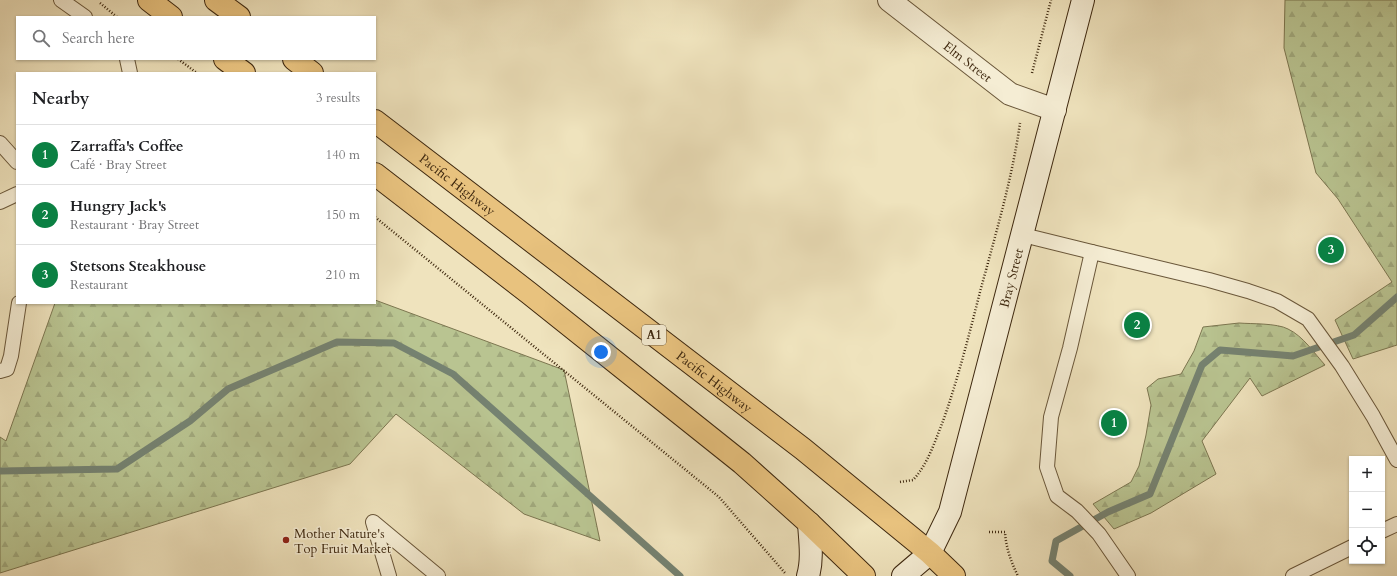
<!DOCTYPE html>
<meta charset="utf-8">
<style>
:root{--surface:#fff;--page:#f6f6f6;--text:#202124;--muted:#757577;--line:#e0e0e0;--accent:#0b8043}
body{margin:0;font-family:Cardo,serif;background:var(--page);color:var(--text)}
.controls{position:absolute;right:12px;bottom:12px;display:grid;overflow:hidden;border-radius:0px;box-shadow:0 1px 3px #0004}
.controls button{width:36px;height:36px;display:grid;place-items:center;padding:0;border:0;border-bottom:1px solid var(--line);background:var(--surface);color:var(--text);font:20px sans-serif}
.you{position:absolute;left:601px;top:352px;width:14px;height:14px;margin:-10px;border:3px solid #fff;border-radius:50%;background:#1a73e8;box-shadow:0 0 0 6px #1a73e833}
.badge{display:grid;place-items:center;width:26px;height:26px;border-radius:50%;background:var(--accent);color:#fff;font-size:13px;font-weight:700}
.pin{position:absolute;translate:-50% -50%;border:2px solid #fff;box-shadow:0 1px 4px #0006}
.list{margin:0;padding:0;list-style:none}
h2{display:flex;justify-content:space-between;align-items:center;height:52px;margin:0;padding:0 16px;font-size:17px}
h2 small{font-size:13px;font-weight:400;color:var(--muted)}
.list li{display:grid;grid-template-columns:26px 1fr auto;gap:12px;align-items:center;box-sizing:border-box;height:60px;padding:0 16px;border-top:1px solid var(--line)}
.list b{display:block;font-size:15px;white-space:nowrap}
.list p{margin:0;font-size:13px;white-space:nowrap;color:var(--muted)}
.list em{font-size:13px;font-style:normal;color:var(--muted)}
.icon{flex:none;width:22px;height:22px;fill:none;stroke:currentColor;stroke-width:2;stroke-linecap:round;stroke-linejoin:round}
.map{position:relative;flex:none;width:1397px;height:576px;overflow:hidden}
.search{position:absolute;background:var(--surface);box-shadow:0 1px 3px #0004;left:16px;top:16px;width:360px;height:44px;display:flex;align-items:center;gap:10px;box-sizing:border-box;padding:0 14px;border-radius:0px;color:var(--muted);font-size:15px}
.panel{position:absolute;background:var(--surface);box-shadow:0 1px 3px #0004;left:16px;top:72px;width:360px;height:232px;border-radius:0px}
.map>svg:first-child{display:block}
</style>
<div class="map">
<svg width="1397" height="576" viewBox="0 0 1397 576">
<defs>
<pattern id="forest-firs" width="22" height="20" patternUnits="userSpaceOnUse"><rect width="22" height="20" fill="#b9c491"/><path d="M5 1l3.5 6h-7zM16 11l3.5 6h-7z" fill="#a0a87c"/></pattern>
</defs>
<rect width="100%" height="100%" fill="#efe3bd"/>
<filter id="stains"><feTurbulence type="fractalNoise" baseFrequency=".005" numOctaves="4"/><feColorMatrix values="0 0 0 0 .2 0 0 0 0 .09 0 0 0 0 .02 0 0 0 .5 -.17"/></filter>
<radialGradient id="worn" r=".72"><stop offset=".6" stop-color="#630" stop-opacity="0"/><stop offset="1" stop-color="#630" stop-opacity=".3"/></radialGradient>
<g fill="url(#forest-firs)" stroke="#7c7650">
<path d="M 1285,0 L 1397,0 L 1397,345 L 1353,359 L 1335,320 L 1392,282 L 1338,199 L 1316,173 L 1284,48 Z"/>
<path d="M 375,300 L 564,370 L 600,541 L 524,514 L 396,414 L 350,464 L 0,573 L 0,437 L 6,441 L 55,303 L 375,303 Z"/>
<path d="M 1239,323 C 1251,324 1277,323 1288,329 C 1303,336 1314,353 1325,365 L 1262,396 L 1250,378 L 1202,441 L 1216,474 L 1151,513 L 1114,529 L 1093,504 L 1131,482 L 1139,466 L 1146,435 L 1151,405 L 1147,388 L 1158,379 L 1181,374 L 1194,351 L 1203,327 Z"/>
</g>
<g fill="none" stroke-linecap="round" stroke-linejoin="round">
<g stroke="#758271" stroke-width="7">
<path d="M 0,471 L 117,469 L 190,421 L 228,389 L 337,342 L 394,343 L 453,374 L 680,576"/>
<path d="M 1070,576 L 1052,561 L 1056,541 L 1108,512 L 1150,494 L 1202,365 L 1220,350 L 1293,356 L 1354,335 L 1397,297"/>
</g>
<defs>
<g id="lane">
<path d="M 61,0 L 85,17"/>
<path d="M 127,59 L 130,73"/>
<path d="M 0,143 L 17,162"/>
<path d="M 0,202 L 17,194"/>
<path d="M 1023,235 L 1092,252"/>
<path d="M 0,371 L 7,369 L 11,356 L 19,303"/>
<path d="M 1382,531 L 1397,524"/>
<path d="M 389,576 L 373,522 L 438,576"/>
<path d="M 1128,576 L 1099,534 L 1077,511 L 1057,496 L 1047,467 L 1051,417 L 1070,348 L 1092,252 L 1209,280 L 1248,291 L 1277,301 L 1308,319 L 1342,366 L 1373,416 L 1397,460"/>
<path d="M 1293,576 L 1352,547"/>
</g>
<g id="street">
<path id="s1" d="M 889,0 L 1010,94 L 1055,110"/>
</g>
<g id="secondary">
<path d="M 808,576 C 813,559 810,540 809,523"/>
<path id="s2" d="M 903,576 L 930,553 L 950,512 L 1083,0"/>
</g>
<g id="highway">
<path d="M 149,0 L 171,17"/>
<path d="M 216,0 L 239,17"/>
<path d="M 225,59 L 244,73"/>
<path d="M 294,59 L 312,73"/>
<path id="s3" d="M 375,121 L 803,449 L 930,553 L 954,576"/>
<path d="M 375,174 L 529,293 L 742,463 L 809,523 L 864,576"/>
</g>
</defs>
<use href="#lane" stroke="#6a573a" stroke-width="16"/>
<use href="#street" stroke="#6a573a" stroke-width="24"/>
<use href="#secondary" stroke="#3e280f" stroke-width="24"/>
<use href="#highway" stroke="#3e280f" stroke-width="24"/>
<g stroke="#3e280f" stroke-width="2.5" stroke-dasharray="1 2" stroke-linecap="butt">
<path d="M 100,3 L 117,17"/>
<path d="M 178,59 L 197,73"/>
<path d="M 1032,73 L 1051,0"/>
<path d="M 375,217 L 719,497 L 785,573"/>
<path d="M 900,482 L 913,480 C 928,464 935,441 943,421 C 958,379 969,335 980,292 C 995,236 1012,180 1020,123"/>
<path d="M 989,532 L 1005,532 C 1006,548 1011,562 1018,576"/>
</g>
<use href="#lane" stroke="#f5edd4" stroke-width="14"/>
<use href="#street" stroke="#f5edd4" stroke-width="22"/>
<use href="#secondary" stroke="#f5edd4" stroke-width="22"/>
<use href="#highway" stroke="#e8c27e" stroke-width="22"/>
</g>
<circle fill="#8f2418" stroke="#f5edd4" stroke-width="1.5" cx="286" cy="540" r="4"/>
<g text-anchor="middle" stroke-width="3" stroke-linejoin="round" paint-order="stroke">
<rect fill="#f5edd4" stroke="#75634a" stroke-width="1" x="642" y="325" width="24" height="20" rx="3"/>
<g font-size="12" font-weight="bold" fill="#3e280f">
<text x="654" y="339">A1</text>
</g>
<g font-size="13" fill="#3e280f" stroke="#f5edd4">
<text dy="5" stroke="none"><textPath href="#s1" startOffset="100">Elm Street</textPath></text>
<text dy="5" stroke="none"><textPath href="#s3" startOffset="104">Pacific Highway</textPath></text>
<text dy="5" stroke="none"><textPath href="#s2" startOffset="323">Bray Street</textPath></text>
<text dy="5" stroke="none"><textPath href="#s3" startOffset="428">Pacific Highway</textPath></text>
</g>
<g font-size="13" fill="#3e280f" stroke="#f5edd4" text-anchor="start">
<text x="294" y="538">Mother Nature's<tspan x="294" dy="15">Top Fruit Market</tspan></text>
</g>
</g>
<rect width="100%" height="100%" filter="url(#stains)"/>
<rect width="100%" height="100%" fill="url(#worn)"/>
</svg>
<div class="controls">
<button>+</button>
<button>−</button>
<button><svg class="icon" aria-label="locate" viewBox="0 0 24 24"><circle cx="12" cy="12" r="6"/><path d="M12 2v4M12 18v4M2 12h4M18 12h4"/></svg></button>
</div>
<div class="you"></div>
<div class="pin badge" style="left:1114px;top:423px">1</div>
<div class="pin badge" style="left:1137px;top:325px">2</div>
<div class="pin badge" style="left:1331px;top:250px">3</div>
<div class="search"><svg class="icon" aria-label="search" viewBox="0 0 24 24"><circle cx="10" cy="10" r="6"/><path d="M15 15l6 6"/></svg>Search here</div>
<section class="panel">
<h2>Nearby<small>3 results</small></h2>
<ul class="list">
<li><span class="badge">1</span><div><b>Zarraffa's Coffee</b><p>Café · Bray Street</p></div><em>140 m</em></li>
<li><span class="badge">2</span><div><b>Hungry Jack's</b><p>Restaurant · Bray Street</p></div><em>150 m</em></li>
<li><span class="badge">3</span><div><b>Stetsons Steakhouse</b><p>Restaurant</p></div><em>210 m</em></li>
</ul>
</section>
</div>
